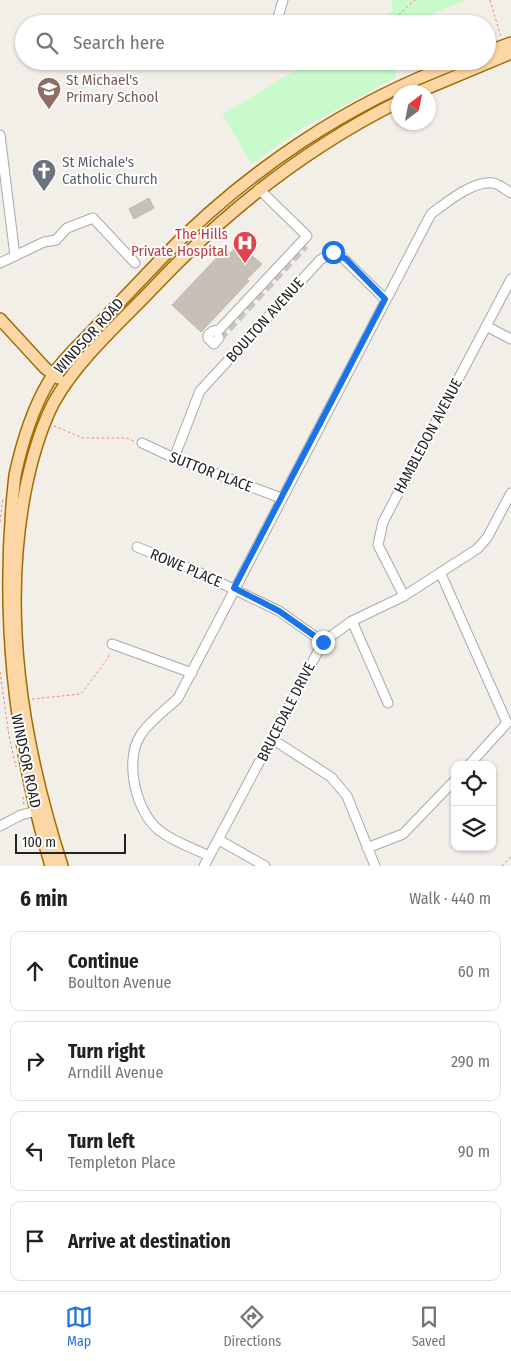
<!DOCTYPE html>
<meta charset="utf-8">
<style>
:root{--surface:#fff;--page:#f6f6f6;--text:#202124;--muted:#757577;--line:#e0e0e0;--accent:#1a73e8}
body{margin:0;font-family:"Fira Sans Condensed",sans-serif;background:var(--page);color:var(--text)}
.controls{position:absolute;right:15px;bottom:15px;display:grid;overflow:hidden;border-radius:10px;box-shadow:0 1px 4px #0004}
.controls button{width:45px;height:45px;display:grid;place-items:center;padding:0;border:0;border-bottom:1px solid var(--line);background:var(--surface);color:var(--text);font:25px sans-serif}
.compass{position:absolute;left:391px;top:85px;width:45px;height:45px;border-radius:50%;background:var(--surface);box-shadow:0 1px 4px #0004;rotate:32deg}
.scale{position:absolute;left:15px;bottom:12px;width:111px;box-sizing:border-box;padding-left:5px;border:2px solid #222;border-top:0;font-size:14px;line-height:18px;white-space:nowrap;color:#222;-webkit-text-stroke:4px #fff;paint-order:stroke}
.stop{position:absolute;width:15px;height:15px;margin:-11px;border:4px solid #1a73e8;border-radius:50%;background:#fff}
.stop.end{background:#1a73e8;border-color:#fff;box-shadow:0 1px 5px #0008}
.list{margin:0;padding:0;list-style:none}
h2{display:flex;justify-content:space-between;align-items:center;height:65px;margin:0;padding:0 20px;font-size:21px}
h2 small{font-size:16px;font-weight:400;color:var(--muted)}
.list li{display:grid;grid-template-columns:32px 1fr auto;gap:15px;align-items:center;box-sizing:border-box;height:80px;margin:0 10px 10px;padding:0 10px;border:1px solid var(--line);border-radius:10px}
.list b{display:block;font-size:19px;white-space:nowrap}
.list p{margin:0;font-size:16px;white-space:nowrap;color:var(--muted)}
.list em{font-size:16px;font-style:normal;color:var(--muted)}
.icon{flex:none;width:28px;height:28px;fill:none;stroke:currentColor;stroke-width:2;stroke-linecap:round;stroke-linejoin:round}
.map{position:relative;flex:none;width:511px;height:866px;overflow:hidden}
.search{position:absolute;background:var(--surface);box-shadow:0 1px 4px #0004;left:15px;right:15px;top:15px;height:55px;display:flex;align-items:center;gap:12px;box-sizing:border-box;padding:0 18px;border-radius:28px;color:var(--muted);font-size:19px}
.sheet{height:425px;background:var(--surface)}
nav{display:flex;justify-content:space-around;align-items:center;box-sizing:border-box;height:70px;border-top:1px solid var(--line);background:var(--surface);font-size:14px;color:var(--muted)}
nav a{display:grid;justify-items:center;gap:2px}
nav .on{color:var(--accent)}
.map>svg:first-child{display:block}
</style>
<div class="map">
<svg width="511" height="866" viewBox="0 0 511 866">
<rect width="100%" height="100%" fill="#f2efe9"/>
<g fill="#c8facc">
<path d="M 392,0 L 468,0 L 403,24 L 371,24 L 393,11 Z"/>
<path d="M 310,61 L 395,61 L 396,77 L 299,130 L 252,164 L 222,115 Z"/>
</g>
<g fill="#c7bfb8" stroke="#c4b6ab">
<path d="M 149,198 L 154,208 L 134,219 L 129,209 Z"/>
<path d="M 239,245 L 262,264 L 247,279 L 249,281 L 201,332 L 172,305 L 224,250 L 229,254 Z"/>
</g>
<g fill="none" stroke-linecap="round" stroke-linejoin="round">
<path stroke="#c8c6c1" stroke-width="9" stroke-dasharray="9 4.5" stroke-linecap="butt" d="M 219,338 L 305,245"/>
<defs>
<g id="minor">
<path d="M 276,24 L 283,0"/>
<path d="M 0,135 L 15,256"/>
<path d="M 0,263 L 44,242 L 56,240 L 67,228 L 93,218 L 135,263"/>
<path d="M 486,326 L 511,339"/>
<path d="M 219,338 L 214,344 L 208,338 L 208,335 L 213,331 L 219,330 L 307,236 L 259,189"/>
<path d="M 142,443 L 174,458 L 281,498"/>
<path d="M 174,458 L 200,391 L 320,260 L 333,252 L 340,255 L 385,299"/>
<path d="M 137,547 L 194,570 L 279,611 L 323,642"/>
<path d="M 441,574 L 507,723 L 469,765"/>
<path d="M 404,596 L 378,545 L 383,522 L 511,279"/>
<path d="M 352,621 L 388,703"/>
<path d="M 112,644 L 192,673"/>
<path d="M 272,739 L 331,777 L 347,796 L 375,866"/>
<path d="M 0,826 L 21,815 L 36,811 L 40,814"/>
<path d="M 219,840 L 265,866"/>
<path d="M 367,848 L 403,834 L 455,780"/>
<path d="M 209,856 C 193,848 174,842 160,831 C 136,813 124,762 140,736 C 149,721 166,710 178,698 L 431,214 C 446,203 473,180 493,183 C 499,184 506,190 511,193"/>
<path d="M 204,866 L 323,642 L 352,621 L 404,596 L 477,549 L 487,538 L 511,493"/>
</g>
<g id="major">
<path d="M 487,52 L 511,43"/>
<path d="M 418,92 L 511,53"/>
<path d="M 0,319 L 45,368 L 58,378"/>
<path d="M 51,866 C 13,739 0,607 15,475 C 22,443 31,412 48,383 C 60,362 78,346 95,328 C 117,305 140,281 162,258 C 246,171 349,102 462,61"/>
<path d="M 62,866 C 22,742 0,610 27,482 C 33,455 41,427 54,402 C 79,358 121,322 156,285 C 227,210 306,148 398,102"/>
</g>
</defs>
<use href="#minor" stroke="#a9a9a9" stroke-width="11"/>
<use href="#major" stroke="#a06b00" stroke-width="14"/>
<g stroke="#fa8072" stroke-width="1" stroke-dasharray="2.5 2.5" stroke-linecap="butt">
<path d="M 490,0 L 501,37"/>
<path d="M 395,18 L 415,0"/>
<path d="M 54,426 L 83,438 L 126,438 L 134,441"/>
<path d="M 0,522 L 3,497"/>
<path d="M 0,672 L 9,736 L 16,767"/>
<path d="M 32,699 L 81,694 L 108,658 L 110,652"/>
<path d="M 23,797 L 24,806"/>
<path d="M 502,866 L 511,856"/>
</g>
<use href="#minor" stroke="#fff" stroke-width="9"/>
<use href="#major" stroke="#fcd6a4" stroke-width="11"/>
</g>
<g fill="none" stroke-linecap="round" stroke-linejoin="round">
<path stroke="#1a73e8" stroke-width="6" d="M 323,642 L 279,611 L 234,588 L 385,299 L 346,259 L 333,252"/>
</g>
<defs>
<symbol id="school-pin" viewBox="-11 -11 22 30"><path d="M0 17L-7.5 6A9.5 9.5 0 1 1 7.5 6Z" fill="#8d6e63" stroke="#fff"/><path d="M0-5L7-2L0 1L-7-2ZM-4 1L0 2.5L4 1V4Q0 6-4 4Z" fill="#fff"/></symbol>
<symbol id="church-pin" viewBox="-11 -11 22 30"><path d="M0 17L-7.5 6A9.5 9.5 0 1 1 7.5 6Z" fill="#6b7280" stroke="#fff"/><path d="M-1.2-6h2.4v3.5h3.3v2.4h-3.3V6h-2.4V-.1h-3.3v-2.4h3.3Z" fill="#fff"/></symbol>
<symbol id="hospital-pin" viewBox="-11 -11 22 30"><path d="M0 17L-7.5 6A9.5 9.5 0 1 1 7.5 6Z" fill="#e0444e" stroke="#fff"/><path d="M-5-5h3v3.5h4V-5h3V5h-3V1.5h-4V5h-3Z" fill="#fff"/></symbol>
</defs>
<g fill-rule="evenodd">
<use href="#school-pin" x="35" y="75" width="28" height="38"/>
<use href="#church-pin" x="30" y="157" width="28" height="38"/>
<use href="#hospital-pin" x="231" y="229" width="28" height="38"/>
</g>
<g text-anchor="middle" stroke-width="4" stroke-linejoin="round" paint-order="stroke">
<g font-size="15" fill="#785e54" stroke="#fff" text-anchor="start">
<text x="66" y="85">St Michael's<tspan x="66" dy="17">Primary School</tspan></text>
</g>
<g font-size="15" fill="#5b616d" stroke="#fff" text-anchor="start">
<text x="62" y="167">St Michale's<tspan x="62" dy="17">Catholic Church</tspan></text>
</g>
<g font-size="15" fill="#be3a42" stroke="#fff" text-anchor="end">
<text x="228" y="239">The Hills<tspan x="228" dy="17">Private Hospital</tspan></text>
</g>
<g font-size="15" fill="#222" stroke="#fff">
<text transform="translate(265 320) rotate(-48)" y="5">BOULTON AVENUE</text>
<text transform="translate(89 336) rotate(-48)" y="5">WINDSOR ROAD</text>
<text transform="translate(428 436) rotate(-62)" y="5">HAMBLEDON AVENUE</text>
<text transform="translate(211 472) rotate(21)" y="5">SUTTOR PLACE</text>
<text transform="translate(186 568) rotate(23)" y="5">ROWE PLACE</text>
<text transform="translate(286 712) rotate(-63)" y="5">BRUCEDALE DRIVE</text>
<text transform="translate(26 761) rotate(78)" y="5">WINDSOR ROAD</text>
</g>
</g>
</svg>
<div class="controls">
<button><svg class="icon" aria-label="locate" viewBox="0 0 24 24"><circle cx="12" cy="12" r="6"/><path d="M12 2v4M12 18v4M2 12h4M18 12h4"/></svg></button>
<button><svg class="icon" aria-label="layers" viewBox="0 0 24 24"><path d="M12 4l9 5-9 5-9-5zM3 14l9 5 9-5"/></svg></button>
</div>
<svg class="compass" viewBox="-18 -18 36 36"><path d="M0-13l5 13h-10z" fill="#e53935"/><path d="M0 13l5-13h-10z" fill="#757577"/></svg>
<div class="scale">100 m</div>
<div class="stop" style="left:333px;top:252px"></div>
<div class="stop end" style="left:323px;top:642px"></div>
<div class="search"><svg class="icon" aria-label="search" viewBox="0 0 24 24"><circle cx="10" cy="10" r="6"/><path d="M15 15l6 6"/></svg>Search here</div>
</div>
<section class="sheet">
<h2>6 min<small>Walk · 440 m</small></h2>
<ul class="list">
<li><svg class="icon" aria-label="ahead" viewBox="0 0 24 24"><path d="M12 20V5M6 11l6-6 6 6"/></svg><div><b>Continue</b><p>Boulton Avenue</p></div><em>60 m</em></li>
<li><svg class="icon" aria-label="right" viewBox="0 0 24 24"><path d="M7 20v-9h11M14 6l5 5-5 5"/></svg><div><b>Turn right</b><p>Arndill Avenue</p></div><em>290 m</em></li>
<li><svg class="icon" aria-label="left" viewBox="0 0 24 24"><path d="M17 20v-9H6M10 6l-5 5 5 5"/></svg><div><b>Turn left</b><p>Templeton Place</p></div><em>90 m</em></li>
<li><svg class="icon" aria-label="arrive" viewBox="0 0 24 24"><path d="M6 21V4h12l-3 4 3 4H6"/></svg><div><b>Arrive at destination</b></div></li>
</ul>
</section>
<nav>
<a class="on"><svg class="icon" aria-label="map" viewBox="0 0 24 24"><path d="M3 6l6-2 6 2 6-2v14l-6 2-6-2-6 2zM9 4v14M15 6v14"/></svg>Map</a>
<a><svg class="icon" aria-label="directions" viewBox="0 0 24 24"><path d="M12 3l9 9-9 9-9-9zM9 14v-3h6M13 9l2 2-2 2"/></svg>Directions</a>
<a><svg class="icon" aria-label="saved" viewBox="0 0 24 24"><path d="M7 4h10v16l-5-4-5 4z"/></svg>Saved</a>
</nav>
